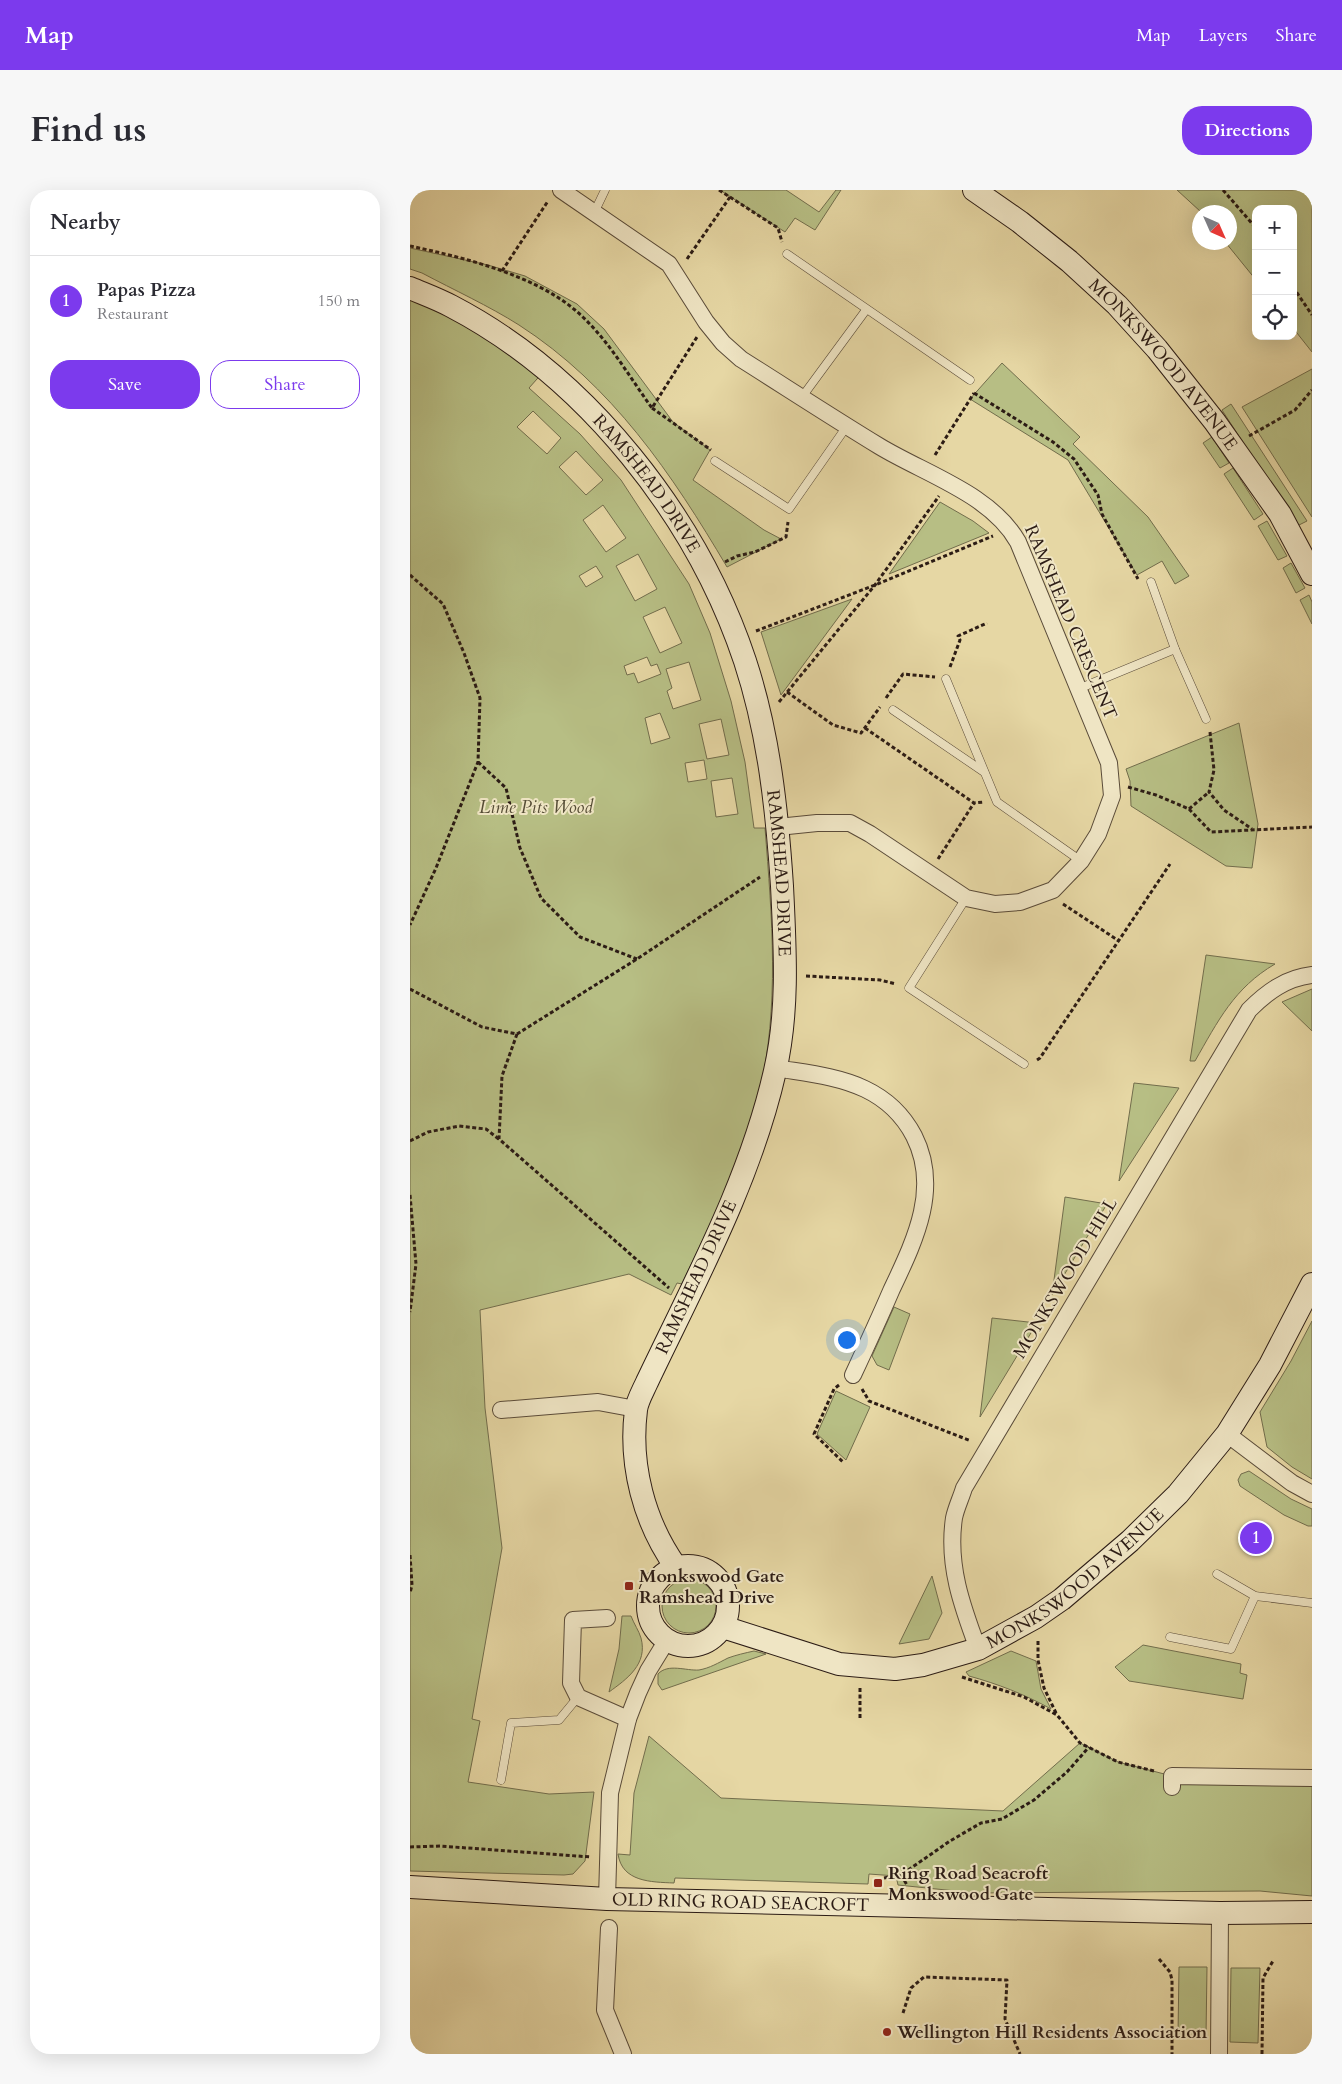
<!DOCTYPE html>
<meta charset="utf-8">
<style>
:root{--surface:#fff;--page:#f7f7f7;--text:#2b2b33;--muted:#7c7c81;--line:#e1e1e2;--accent:#7c3aed}
body{margin:0;font-family:Cardo,serif;background:var(--page);color:var(--text)}
.controls{position:absolute;right:15px;top:15px;display:grid;overflow:hidden;border-radius:10px;box-shadow:0 5px 20px #0002}
.controls button{width:45px;height:45px;display:grid;place-items:center;padding:0;border:0;border-bottom:1px solid var(--line);background:var(--surface);color:var(--text);font:25px sans-serif}
.compass{position:absolute;left:782px;top:15px;width:45px;height:45px;border-radius:50%;background:var(--surface);box-shadow:0 5px 20px #0002;rotate:135deg}
.you{position:absolute;left:436px;top:1149px;width:18px;height:18px;margin:-12px;border:4px solid #fff;border-radius:50%;background:#1a73e8;box-shadow:0 0 0 8px #1a73e833}
.badge{display:grid;place-items:center;width:32px;height:32px;border-radius:50%;background:var(--accent);color:#fff;font-size:16px;font-weight:700}
.pin{position:absolute;translate:-50% -50%;border:2px solid #fff;box-shadow:0 1px 5px #0006}
.list{margin:0;padding:0;list-style:none}
h2{display:flex;justify-content:space-between;align-items:center;height:65px;margin:0;padding:0 20px;font-size:21px}
h2 small{font-size:16px;font-weight:400;color:var(--muted)}
.list li{display:grid;grid-template-columns:32px 1fr auto;gap:15px;align-items:center;box-sizing:border-box;height:90px;padding:0 20px;border-top:1px solid var(--line)}
.list b{display:block;font-size:19px;white-space:nowrap}
.list p{margin:0;font-size:16px;white-space:nowrap;color:var(--muted)}
.list em{font-size:16px;font-style:normal;color:var(--muted)}
.actions{display:flex;gap:10px;padding:15px 20px}
.actions a{flex:1;padding:11px 0;border:1px solid var(--accent);border-radius:20px;text-align:center;font-size:18px;color:var(--accent)}
.actions .main{background:var(--accent);color:#fff}
.icon{flex:none;width:28px;height:28px;fill:none;stroke:currentColor;stroke-width:2;stroke-linecap:round;stroke-linejoin:round}
.map{position:relative;flex:none;width:902px;height:1864px;overflow:hidden;border-radius:20px}
header{display:flex;align-items:center;gap:30px;box-sizing:border-box;height:70px;padding:0 25px;background:var(--accent);color:#fff}
header strong{font-size:24px}
nav{display:flex;gap:28px;margin-inline-start:auto;font-size:18px}
.intro{display:flex;align-items:center;justify-content:space-between;box-sizing:border-box;height:120px;padding:0 30px}
h1{margin:0;font-size:35px}
.button{padding:12px 22px;border-radius:20px;background:var(--accent);color:#fff;font-size:18px;font-weight:700}
main{display:flex;gap:30px;padding:0 30px}
aside{flex:1;background:var(--surface);border-radius:20px;box-shadow:0 5px 20px #0002}
.map>svg:first-child{display:block}
</style>
<header>
<strong>Map</strong>
<nav><a>Map</a><a>Layers</a><a>Share</a></nav>
</header>
<div class="intro"><h1>Find us</h1><a class="button">Directions</a></div>
<main>
<aside>
<h2>Nearby<small></small></h2>
<ul class="list">
<li><span class="badge">1</span><div><b>Papas Pizza</b><p>Restaurant</p></div><em>150 m</em></li>
</ul>
<div class="actions"><a class="main">Save</a><a>Share</a></div>
</aside>
<div class="map">
<svg width="902" height="1864" viewBox="0 0 902 1864">
<rect width="100%" height="100%" fill="#e6d7a4"/>
<filter id="stains"><feTurbulence type="fractalNoise" baseFrequency=".004" numOctaves="4"/><feColorMatrix values="0 0 0 0 .2 0 0 0 0 .09 0 0 0 0 .02 0 0 0 .5 -.17"/></filter>
<radialGradient id="worn" r=".72"><stop offset=".6" stop-color="#630" stop-opacity="0"/><stop offset="1" stop-color="#630" stop-opacity=".3"/></radialGradient>
<g fill="#b7be84" stroke="#726d4c" fill-rule="evenodd">
<path d="M 310,0 L 376,0 L 409,22 L 426,0 L 431,0 L 405,40 L 385,28 L 375,42 Z"/>
<path d="M 767,0 L 902,0 L 902,162 L 883,138 L 883,19 L 846,19 L 846,90 L 816,53 L 819,52 L 819,22 L 791,22 Z"/>
<path d="M 0,58 L 78,75 L 115,86 L 167,114 L 194,139 L 263,232 L 300,260 L 283,290 L 354,340 L 371,349 L 317,377 C 262,284 202,195 109,135 C 79,116 44,100 12,83 L 0,79 Z"/>
<path d="M 0,98 L 135,180 L 119,198 L 170,244 L 211,290 L 279,394 L 300,443 L 321,511 L 335,572 L 344,638 L 355,638 C 362,728 370,816 349,905 C 334,971 300,1033 272,1094 L 267,1093 L 261,1105 L 219,1084 L 70,1120 L 75,1218 L 92,1358 L 62,1529 L 70,1531 L 58,1592 L 139,1604 L 184,1602 L 175,1671 L 163,1684 L 154,1685 L 0,1681 ZM 123,221 L 151,248 L 137,264 L 107,237 ZM 166,261 L 193,290 L 176,305 L 149,277 ZM 193,315 L 216,348 L 196,362 L 173,330 ZM 228,364 L 247,399 L 225,411 L 206,376 ZM 186,376 L 193,387 L 176,397 L 169,386 ZM 255,417 L 272,453 L 250,463 L 233,427 ZM 237,467 L 241,476 L 247,474 L 251,484 L 228,493 L 224,483 L 217,485 L 214,476 ZM 279,472 L 291,510 L 263,519 L 257,501 L 262,498 L 256,479 ZM 250,523 L 260,548 L 241,554 L 235,528 ZM 311,529 L 319,565 L 297,569 L 289,534 ZM 294,570 L 297,589 L 278,592 L 275,573 ZM 322,588 L 328,624 L 306,627 L 301,591 Z"/>
<path d="M 592,173 L 670,247 L 663,254 L 738,327 L 779,386 L 765,394 L 752,371 L 727,385 L 658,270 L 560,209 Z"/>
<path d="M 902,179 L 902,327 L 832,217 Z"/>
<path d="M 821,214 L 897,331 L 887,336 L 812,220 Z"/>
<path d="M 802,247 L 819,273 L 810,278 L 793,253 Z"/>
<path d="M 823,278 L 853,324 L 844,330 L 814,284 Z"/>
<path d="M 530,312 L 563,331 L 579,343 L 479,384 Z"/>
<path d="M 857,331 L 877,366 L 868,370 L 848,336 Z"/>
<path d="M 881,373 L 895,398 L 886,403 L 873,378 Z"/>
<path d="M 899,405 L 902,412 L 902,434 L 890,410 Z"/>
<path d="M 442,409 L 371,505 L 351,442 Z"/>
<path d="M 829,533 L 848,634 L 842,678 L 816,676 L 721,616 L 720,591 L 716,579 Z"/>
<path d="M 796,765 L 865,774 C 824,798 808,831 785,871 L 780,871 Z"/>
<path d="M 902,799 L 902,841 L 872,812 Z"/>
<path d="M 724,893 L 769,898 L 709,991 Z"/>
<path d="M 655,1007 L 697,1014 L 642,1105 Z"/>
<path d="M 484,1117 L 500,1124 L 479,1180 L 467,1175 L 462,1166 Z"/>
<path d="M 582,1128 L 627,1133 L 570,1227 Z"/>
<path d="M 902,1131 L 902,1289 L 882,1277 L 857,1257 L 850,1222 L 881,1171 Z"/>
<path d="M 426,1201 L 460,1217 L 436,1270 L 407,1244 Z"/>
<path d="M 839,1281 L 881,1309 L 902,1319 L 902,1336 L 898,1336 L 874,1325 L 830,1296 L 828,1290 L 831,1284 Z"/>
<path d="M 522,1386 L 532,1423 L 519,1449 L 489,1454 Z"/>
<circle cx="279" cy="1416" r="27"/>
<path d="M 212,1426 L 221,1426 C 224,1434 229,1441 231,1448 C 238,1474 217,1489 199,1502 L 209,1459 Z"/>
<path d="M 733,1455 L 831,1474 L 830,1483 L 837,1485 L 833,1509 L 719,1491 L 705,1477 Z"/>
<path d="M 344,1461 L 356,1464 L 252,1500 L 248,1494 L 248,1484 C 258,1473 276,1481 289,1480 C 300,1478 308,1473 318,1468 C 326,1465 335,1463 344,1461 Z"/>
<path d="M 601,1461 L 626,1471 L 631,1499 L 641,1519 C 614,1504 588,1494 559,1486 L 556,1482 Z"/>
<path d="M 239,1546 L 311,1608 L 593,1621 L 670,1553 L 708,1572 L 762,1586 L 902,1588 L 902,1706 L 850,1701 L 565,1703 L 488,1695 L 486,1686 L 459,1684 L 458,1694 L 265,1688 L 264,1693 C 241,1692 212,1692 208,1664 L 220,1665 L 224,1603 Z"/>
<path d="M 769,1777 L 797,1777 L 796,1847 L 768,1846 Z"/>
<path d="M 821,1778 L 850,1778 L 848,1853 L 820,1852 Z"/>
</g>
<g fill="none" stroke-linecap="round" stroke-linejoin="round">
<defs>
<g id="lane">
<path d="M 184,23 L 195,0"/>
<path d="M 377,64 L 560,190"/>
<path d="M 392,207 L 456,120"/>
<path d="M 305,271 L 379,319 L 437,236"/>
<path d="M 741,392 L 765,459 L 796,529"/>
<path d="M 536,489 L 587,612 L 671,671"/>
<path d="M 668,499 L 765,459"/>
<path d="M 483,520 L 574,582"/>
<path d="M 556,708 L 499,798 L 614,874"/>
<path d="M 807,1384 L 845,1406 L 902,1413"/>
<path d="M 760,1447 L 821,1459 L 845,1406"/>
<path d="M 91,1590 L 101,1533 L 149,1530 L 168,1507"/>
</g>
<g id="street">
<path d="M 151,0 L 259,74 L 296,132 L 313,153 L 331,169 C 377,198 423,228 469,256 C 515,284 581,304 608,352 L 699,573 L 702,606 L 688,644 L 671,671 L 643,700 L 610,712 L 585,714 L 556,708 L 460,644 L 440,633 L 407,633 L 368,637"/>
<path d="M 366,878 C 395,883 428,886 455,899 C 476,909 493,925 504,946 C 531,999 504,1052 481,1101 C 469,1129 456,1157 443,1185"/>
<path d="M 91,1220 L 188,1212 L 226,1219"/>
<path d="M 817,1244 L 882,1293 L 902,1304"/>
<path d="M 197,1428 L 163,1430 L 161,1493 L 168,1507 L 218,1529"/>
<path d="M 568,1459 C 552,1416 537,1375 544,1328 C 546,1318 551,1308 554,1298 L 839,820 C 857,802 876,788 902,785"/>
<path d="M 762,1597 L 762,1586 L 902,1588"/>
<path d="M 197,1709 L 200,1603 L 218,1529 L 228,1503 L 238,1481 L 257,1450"/>
<path d="M 199,1738 L 195,1820 L 213,1864"/>
<path d="M 809,1864 L 810,1723"/>
</g>
<g id="secondary">
<path id="s1" d="M 564,0 L 610,32 L 659,71 L 707,115 L 747,159 L 805,232 L 870,324 L 902,384"/>
<path id="s2" d="M 0,98 C 14,104 28,109 41,116 C 177,187 287,327 335,471 C 359,544 367,620 372,696 C 375,758 379,820 365,881 C 340,991 285,1091 237,1192 C 233,1201 227,1211 226,1220 C 219,1275 234,1332 266,1377"/>
<circle cx="278" cy="1416" r="40"/>
<path id="s3" d="M 313,1437 L 429,1474 L 485,1479 L 513,1475 L 568,1459 L 626,1427 L 652,1409 L 720,1351 L 768,1304 L 817,1244 L 860,1175 L 902,1094"/>
<path id="s4" d="M 0,1697 L 197,1709 L 810,1723 L 902,1722"/>
</g>
</defs>
<use href="#lane" stroke="#5a4b39" stroke-width="9"/>
<use href="#street" stroke="#5a4b39" stroke-width="18"/>
<use href="#secondary" stroke="#2c1c15" stroke-width="24"/>
<g stroke="#2c1c15" stroke-width="3" stroke-dasharray="4 2.5" stroke-linecap="butt">
<path d="M 309,0 L 368,38 L 372,52"/>
<path d="M 813,0 L 846,38"/>
<path d="M 0,56 C 52,67 124,85 165,120 C 197,147 218,185 242,218 L 287,147"/>
<path d="M 277,69 L 320,7"/>
<path d="M 92,81 L 138,11"/>
<path d="M 883,97 L 902,125"/>
<path d="M 564,203 L 643,252 L 664,269 L 688,305 L 692,324 L 728,389"/>
<path d="M 242,218 L 301,260"/>
<path d="M 839,246 L 885,220 L 902,200"/>
<path d="M 525,265 L 564,203"/>
<path d="M 315,372 L 327,366 L 345,362 L 376,347 L 378,332"/>
<path d="M 0,385 L 33,414 L 54,463 L 70,508 L 68,572 L 26,678 L 0,735"/>
<path d="M 346,441 L 465,395 L 583,346"/>
<path d="M 540,477 L 550,450 L 548,446 L 577,433"/>
<path d="M 377,502 L 423,535 L 451,543 L 470,517"/>
<path d="M 476,508 L 493,484 L 525,487"/>
<path d="M 369,512 L 465,395 L 529,306"/>
<path d="M 455,538 L 564,613 L 574,612"/>
<path d="M 800,542 L 804,580 L 799,602 L 814,620 L 842,639"/>
<path d="M 68,572 L 96,598 L 110,658 L 131,708 L 170,747 L 227,769"/>
<path d="M 718,597 L 746,605 L 779,619 L 801,642 L 902,637"/>
<path d="M 779,619 L 799,602"/>
<path d="M 528,669 L 564,613"/>
<path d="M 653,714 L 709,751"/>
<path d="M 396,786 L 470,790 L 486,794"/>
<path d="M 0,799 L 72,837 L 107,844 L 227,769 L 350,687"/>
<path d="M 107,844 L 92,886 L 89,949 L 259,1098"/>
<path d="M 627,870 L 630,868 L 760,674"/>
<path d="M 0,951 L 18,942 L 49,936 L 76,939 L 90,950"/>
<path d="M 0,1005 L 6,1074 L 0,1122"/>
<path d="M 429,1195 L 424,1199 L 404,1244 L 433,1272"/>
<path d="M 452,1199 L 459,1211 L 561,1251"/>
<path d="M 0,1365 L 2,1395 L 0,1403"/>
<path d="M 628,1451 L 628,1470 L 634,1498 L 647,1525"/>
<path d="M 552,1487 L 614,1507 L 647,1525 L 670,1553 L 708,1572 L 744,1581"/>
<path d="M 450,1528 L 450,1496"/>
<path d="M 0,1657 L 30,1656 L 181,1667"/>
<path d="M 491,1685 L 497,1695"/>
<path d="M 474,1688 L 491,1685 L 540,1651 L 571,1633 L 592,1629 L 624,1610 L 657,1582 L 679,1557"/>
<path d="M 749,1769 L 760,1782 L 762,1790 L 762,1864"/>
<path d="M 493,1823 L 501,1798 L 514,1787 L 597,1790 L 595,1829 L 610,1864"/>
<path d="M 852,1864 L 853,1788 L 863,1771"/>
</g>
<use href="#lane" stroke="#efe5c4" stroke-width="8"/>
<use href="#street" stroke="#efe5c4" stroke-width="16"/>
<use href="#secondary" stroke="#efe5c4" stroke-width="22"/>
</g>
<g fill="#8f2418" stroke="#efe5c4" stroke-width="2">
<rect x="214" y="1391" width="10" height="10" rx="2.5"/>
<rect x="463" y="1688" width="10" height="10" rx="2.5"/>
<circle cx="477" cy="1842" r="5"/>
</g>
<g text-anchor="middle" stroke-width="4" stroke-linejoin="round" paint-order="stroke">
<g font-size="18" fill="#2c1c15" stroke="#efe5c4">
<text dy="6" stroke="none"><textPath href="#s1" startOffset="259">MONKSWOOD AVENUE</textPath></text>
<text dy="6" stroke="none"><textPath href="#s2" startOffset="312">RAMSHEAD DRIVE</textPath></text>
<text transform="translate(661 432) rotate(67)" y="6">RAMSHEAD CRESCENT</text>
<text dy="6" stroke="none"><textPath href="#s2" startOffset="732">RAMSHEAD DRIVE</textPath></text>
<text transform="translate(286 1087) rotate(-65)" y="6">RAMSHEAD DRIVE</text>
<text transform="translate(655 1088) rotate(-59)" y="6">MONKSWOOD HILL</text>
<text dy="6" stroke="none"><textPath href="#s3" startOffset="384">MONKSWOOD AVENUE</textPath></text>
<text dy="6" stroke="none"><textPath href="#s4" startOffset="331">OLD RING ROAD SEACROFT</textPath></text>
</g>
<g font-size="18" font-style="italic" fill="#564d36" stroke="#efe5c4">
<text x="126" y="623">Lime Pits Wood</text>
</g>
<g font-size="18" font-weight="bold" fill="#2c1c15" stroke="#efe5c4" text-anchor="start">
<text x="229" y="1392">Monkswood Gate<tspan x="229" dy="21">Ramshead Drive</tspan></text>
<text x="478" y="1689">Ring Road Seacroft<tspan x="478" dy="21">Monkswood Gate</tspan></text>
<text x="487" y="1848">Wellington Hill Residents Association</text>
</g>
</g>
<rect width="100%" height="100%" filter="url(#stains)"/>
<rect width="100%" height="100%" fill="url(#worn)"/>
</svg>
<div class="controls">
<button>+</button>
<button>−</button>
<button><svg class="icon" aria-label="locate" viewBox="0 0 24 24"><circle cx="12" cy="12" r="6"/><path d="M12 2v4M12 18v4M2 12h4M18 12h4"/></svg></button>
</div>
<svg class="compass" viewBox="-18 -18 36 36"><path d="M0-13l5 13h-10z" fill="#e53935"/><path d="M0 13l5-13h-10z" fill="#7c7c81"/></svg>
<div class="you"></div>
<div class="pin badge" style="left:846px;top:1348px">1</div>
</div>
</main>
